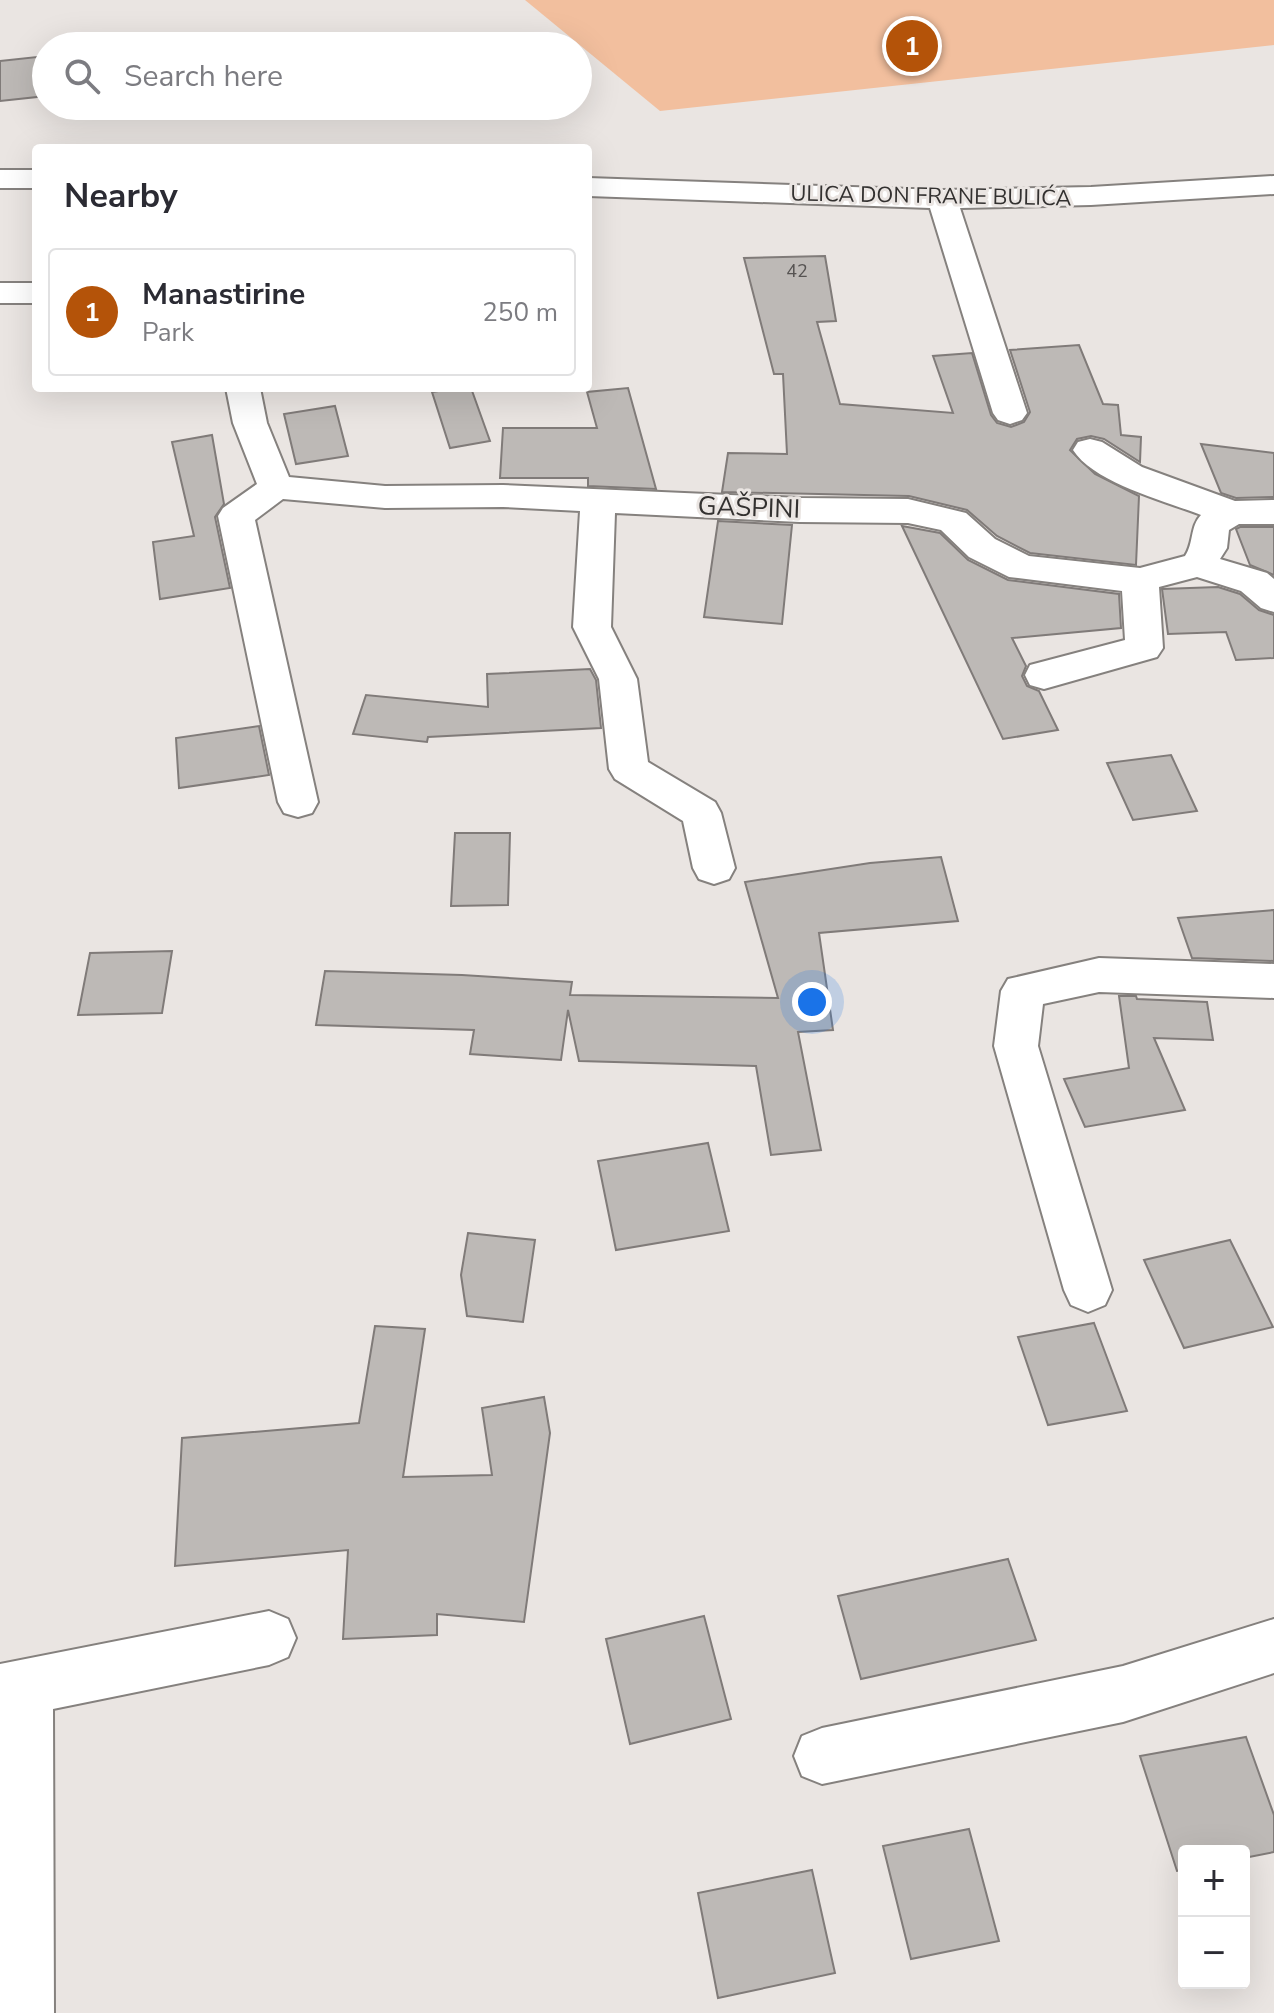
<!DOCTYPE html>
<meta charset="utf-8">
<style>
:root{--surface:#fff;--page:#f7f7f7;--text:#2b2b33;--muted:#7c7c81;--line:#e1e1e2;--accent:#b45309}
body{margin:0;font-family:"Nunito Sans",sans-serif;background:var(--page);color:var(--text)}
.controls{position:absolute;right:24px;bottom:24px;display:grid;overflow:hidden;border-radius:8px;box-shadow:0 8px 32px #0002}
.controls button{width:72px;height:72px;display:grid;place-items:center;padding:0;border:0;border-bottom:2px solid var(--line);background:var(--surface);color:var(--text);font:40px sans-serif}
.you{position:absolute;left:812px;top:1002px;width:28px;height:28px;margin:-20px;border:6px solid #fff;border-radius:50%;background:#1a73e8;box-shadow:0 0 0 12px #1a73e833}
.badge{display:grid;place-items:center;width:52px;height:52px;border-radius:50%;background:var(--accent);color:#fff;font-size:26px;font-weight:700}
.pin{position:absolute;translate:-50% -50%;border:4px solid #fff;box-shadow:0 2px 8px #0006}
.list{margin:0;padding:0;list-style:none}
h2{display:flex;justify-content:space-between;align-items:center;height:104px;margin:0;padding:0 32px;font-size:34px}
h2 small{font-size:26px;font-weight:400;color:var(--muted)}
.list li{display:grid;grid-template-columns:52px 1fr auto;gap:24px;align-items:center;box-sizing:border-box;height:128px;margin:0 16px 16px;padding:0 16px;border:2px solid var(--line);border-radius:8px}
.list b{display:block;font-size:30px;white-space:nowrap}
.list p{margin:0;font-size:26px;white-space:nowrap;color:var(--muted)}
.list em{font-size:26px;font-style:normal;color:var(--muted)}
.icon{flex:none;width:44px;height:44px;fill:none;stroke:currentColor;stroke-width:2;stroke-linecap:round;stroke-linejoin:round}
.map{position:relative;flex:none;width:1274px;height:2013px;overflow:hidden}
.search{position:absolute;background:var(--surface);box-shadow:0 8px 32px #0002;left:32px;top:32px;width:560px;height:88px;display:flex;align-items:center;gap:20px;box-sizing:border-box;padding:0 28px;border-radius:44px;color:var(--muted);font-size:30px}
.panel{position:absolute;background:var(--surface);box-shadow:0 8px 32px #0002;left:32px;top:144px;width:560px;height:248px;border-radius:8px}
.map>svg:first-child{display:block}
</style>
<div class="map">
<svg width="1274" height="2013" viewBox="0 0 1274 2013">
<rect width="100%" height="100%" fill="#eae5e2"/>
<path fill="#f2bf9e" d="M 525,0 L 1274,0 L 1274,45 L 660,111 Z"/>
<g fill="#bdb9b6" stroke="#807b79" stroke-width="2">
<path d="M 46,56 L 46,96 L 0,101 L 0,61 Z"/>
<path d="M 825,256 L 836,321 L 817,322 L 840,404 L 953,413 L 933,356 L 972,353 L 991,415 L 997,423 L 1011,427 L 1024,422 L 1030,412 L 1010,350 L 1079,345 L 1103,404 L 1118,405 L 1121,435 L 1141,437 L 1140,462 L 1104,439 L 1091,436 L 1077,439 L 1070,450 L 1095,474 L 1139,496 L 1136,565 L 1030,553 L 997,536 L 967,510 L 909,496 L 722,492 L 728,453 L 787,454 L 783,374 L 774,374 L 744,258 Z"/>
<path d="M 458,388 L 471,388 L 490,441 L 450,448 L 432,392 Z"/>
<path d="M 628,388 L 656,489 L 588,486 L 588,478 L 500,478 L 503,428 L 597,428 L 587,392 Z"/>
<path d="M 335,406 L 348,456 L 296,464 L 284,414 Z"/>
<path d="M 212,435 L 224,504 L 215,517 L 230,588 L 160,599 L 153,542 L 194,536 L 172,442 Z"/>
<path d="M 1201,444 L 1274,453 L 1274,497 L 1236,498 L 1221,493 Z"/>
<path d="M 718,521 L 792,525 L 782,624 L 704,617 Z"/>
<path d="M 902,526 L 940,533 L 968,560 L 1008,580 L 1119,594 L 1121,628 L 1012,638 L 1026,666 L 1022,676 L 1027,686 L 1039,691 L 1058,730 L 1003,739 Z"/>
<path d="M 1240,527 L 1274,527 L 1274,575 L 1250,565 L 1236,529 Z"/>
<path d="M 1218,587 L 1240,594 L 1259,610 L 1274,615 L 1274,658 L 1236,660 L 1226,632 L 1168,634 L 1162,589 Z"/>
<path d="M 590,669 L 596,680 L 601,728 L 428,737 L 427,742 L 353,734 L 366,695 L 488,707 L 487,674 Z"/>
<path d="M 259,726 L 269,775 L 179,788 L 176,738 Z"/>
<path d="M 1171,755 L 1197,811 L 1133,820 L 1107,763 Z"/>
<path d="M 455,833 L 510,833 L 508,905 L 451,906 Z"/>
<path d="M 941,857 L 958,921 L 819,933 L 833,1030 L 798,1032 L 821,1150 L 771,1155 L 756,1066 L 579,1061 L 568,1010 L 561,1060 L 470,1054 L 474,1030 L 316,1025 L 325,971 L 462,975 L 572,982 L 570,995 L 778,998 L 745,882 L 870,863 Z"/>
<path d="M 1274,910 L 1274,961 L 1192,958 L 1178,918 Z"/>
<path d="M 172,951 L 162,1013 L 78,1015 L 90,953 Z"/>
<path d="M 1119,996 L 1136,996 L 1137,999 L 1207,1002 L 1213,1040 L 1154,1038 L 1185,1110 L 1085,1127 L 1064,1079 L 1129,1068 Z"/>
<path d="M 708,1143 L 729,1231 L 616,1250 L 598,1161 Z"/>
<path d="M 468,1233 L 535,1240 L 523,1322 L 467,1316 L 461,1275 Z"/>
<path d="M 1230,1240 L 1273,1327 L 1184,1348 L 1144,1260 Z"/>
<path d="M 1094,1323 L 1127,1411 L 1048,1425 L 1018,1337 Z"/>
<path d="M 375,1326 L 425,1329 L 403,1477 L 492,1475 L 482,1408 L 544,1397 L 550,1433 L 524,1622 L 437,1614 L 437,1635 L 343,1639 L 348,1550 L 175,1566 L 182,1438 L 359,1423 Z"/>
<path d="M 1008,1559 L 1036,1640 L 861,1679 L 838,1596 Z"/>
<path d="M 704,1616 L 731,1719 L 630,1744 L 606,1639 Z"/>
<path d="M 1246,1737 L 1274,1815 L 1274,1852 L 1244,1858 L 1244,1851 L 1184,1851 L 1184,1870 L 1177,1871 L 1140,1756 Z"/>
<path d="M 969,1829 L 999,1941 L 911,1959 L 883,1846 Z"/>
<path d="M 812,1870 L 835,1973 L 718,1998 L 698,1893 Z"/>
</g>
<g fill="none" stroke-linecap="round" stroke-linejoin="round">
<defs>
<g id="minor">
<rect x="0" y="170" width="36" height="18"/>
<path d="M 1274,176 L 1274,194 L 1091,205 L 960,208 L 1027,413 L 1022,420 L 1010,424 L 998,420 L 993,413 L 930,208 L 588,196 L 588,178 L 942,190 L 1091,187 Z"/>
<rect x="0" y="283" width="36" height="20"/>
<path d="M 226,388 L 260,388 L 267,423 L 289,477 L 385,486 L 503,485 L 800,498 L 908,499 L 966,513 L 995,539 L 1029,556 L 1140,568 L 1185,556 C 1194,543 1190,526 1201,515 C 1165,501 1094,483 1073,450 L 1078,442 L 1090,439 L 1102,442 L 1142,467 L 1235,501 L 1274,500 L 1274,524 L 1239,524 L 1229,530 L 1227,548 L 1220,559 L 1267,573 L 1274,579 L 1274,612 L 1261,608 L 1241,591 L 1197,577 L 1159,587 L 1163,648 L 1157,657 L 1044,689 L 1030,685 L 1025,675 L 1030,665 L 1125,640 L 1122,591 L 1009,577 L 969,557 L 941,530 L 908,523 L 800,522 L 615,513 L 611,627 L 637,679 L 648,762 L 715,802 L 721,813 L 735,868 L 729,879 L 714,884 L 699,879 L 693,868 L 683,821 L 615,779 L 609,769 L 599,679 L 573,627 L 580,511 L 503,507 L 385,508 L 283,499 L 255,520 L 318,802 L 312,813 L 298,817 L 284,813 L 278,802 L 218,516 L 223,508 L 257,484 L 233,423 Z"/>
<path d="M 1099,958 L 1274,964 L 1274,998 L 1099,992 L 1043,1004 L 1038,1046 L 1112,1290 L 1105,1305 L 1088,1312 L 1071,1305 L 1064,1290 L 994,1046 L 1001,991 L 1008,979 Z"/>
<path d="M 269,1611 L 288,1619 L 296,1638 L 288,1657 L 269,1665 L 53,1709 L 54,2013 L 0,2013 L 0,1664 Z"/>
<path d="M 1274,1619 L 1274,1673 L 1123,1722 L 822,1784 L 802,1776 L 794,1756 L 802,1736 L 822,1728 L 1123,1666 Z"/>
</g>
</defs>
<use href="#minor" stroke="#85817e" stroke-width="4"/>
<use href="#minor" fill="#fff" fill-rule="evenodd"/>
</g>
<g text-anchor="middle" stroke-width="6" stroke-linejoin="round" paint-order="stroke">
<g font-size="18" fill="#565352">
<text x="797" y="277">42</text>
</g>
<g font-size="22" fill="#333130" stroke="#eae5e2">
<text transform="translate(931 195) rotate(1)" y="8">ULICA DON FRANE BULIĆA</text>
</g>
<g font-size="26" fill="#333130" stroke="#eae5e2">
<text transform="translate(749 507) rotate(2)" y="9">GAŠPINI</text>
</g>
</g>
</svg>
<div class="controls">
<button>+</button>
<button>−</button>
</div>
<div class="you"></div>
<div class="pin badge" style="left:912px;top:46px">1</div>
<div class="search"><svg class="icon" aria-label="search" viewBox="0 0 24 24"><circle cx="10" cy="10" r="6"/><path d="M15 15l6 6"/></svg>Search here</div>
<section class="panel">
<h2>Nearby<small></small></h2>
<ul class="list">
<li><span class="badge">1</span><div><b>Manastirine</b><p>Park</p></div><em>250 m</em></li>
</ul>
</section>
</div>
